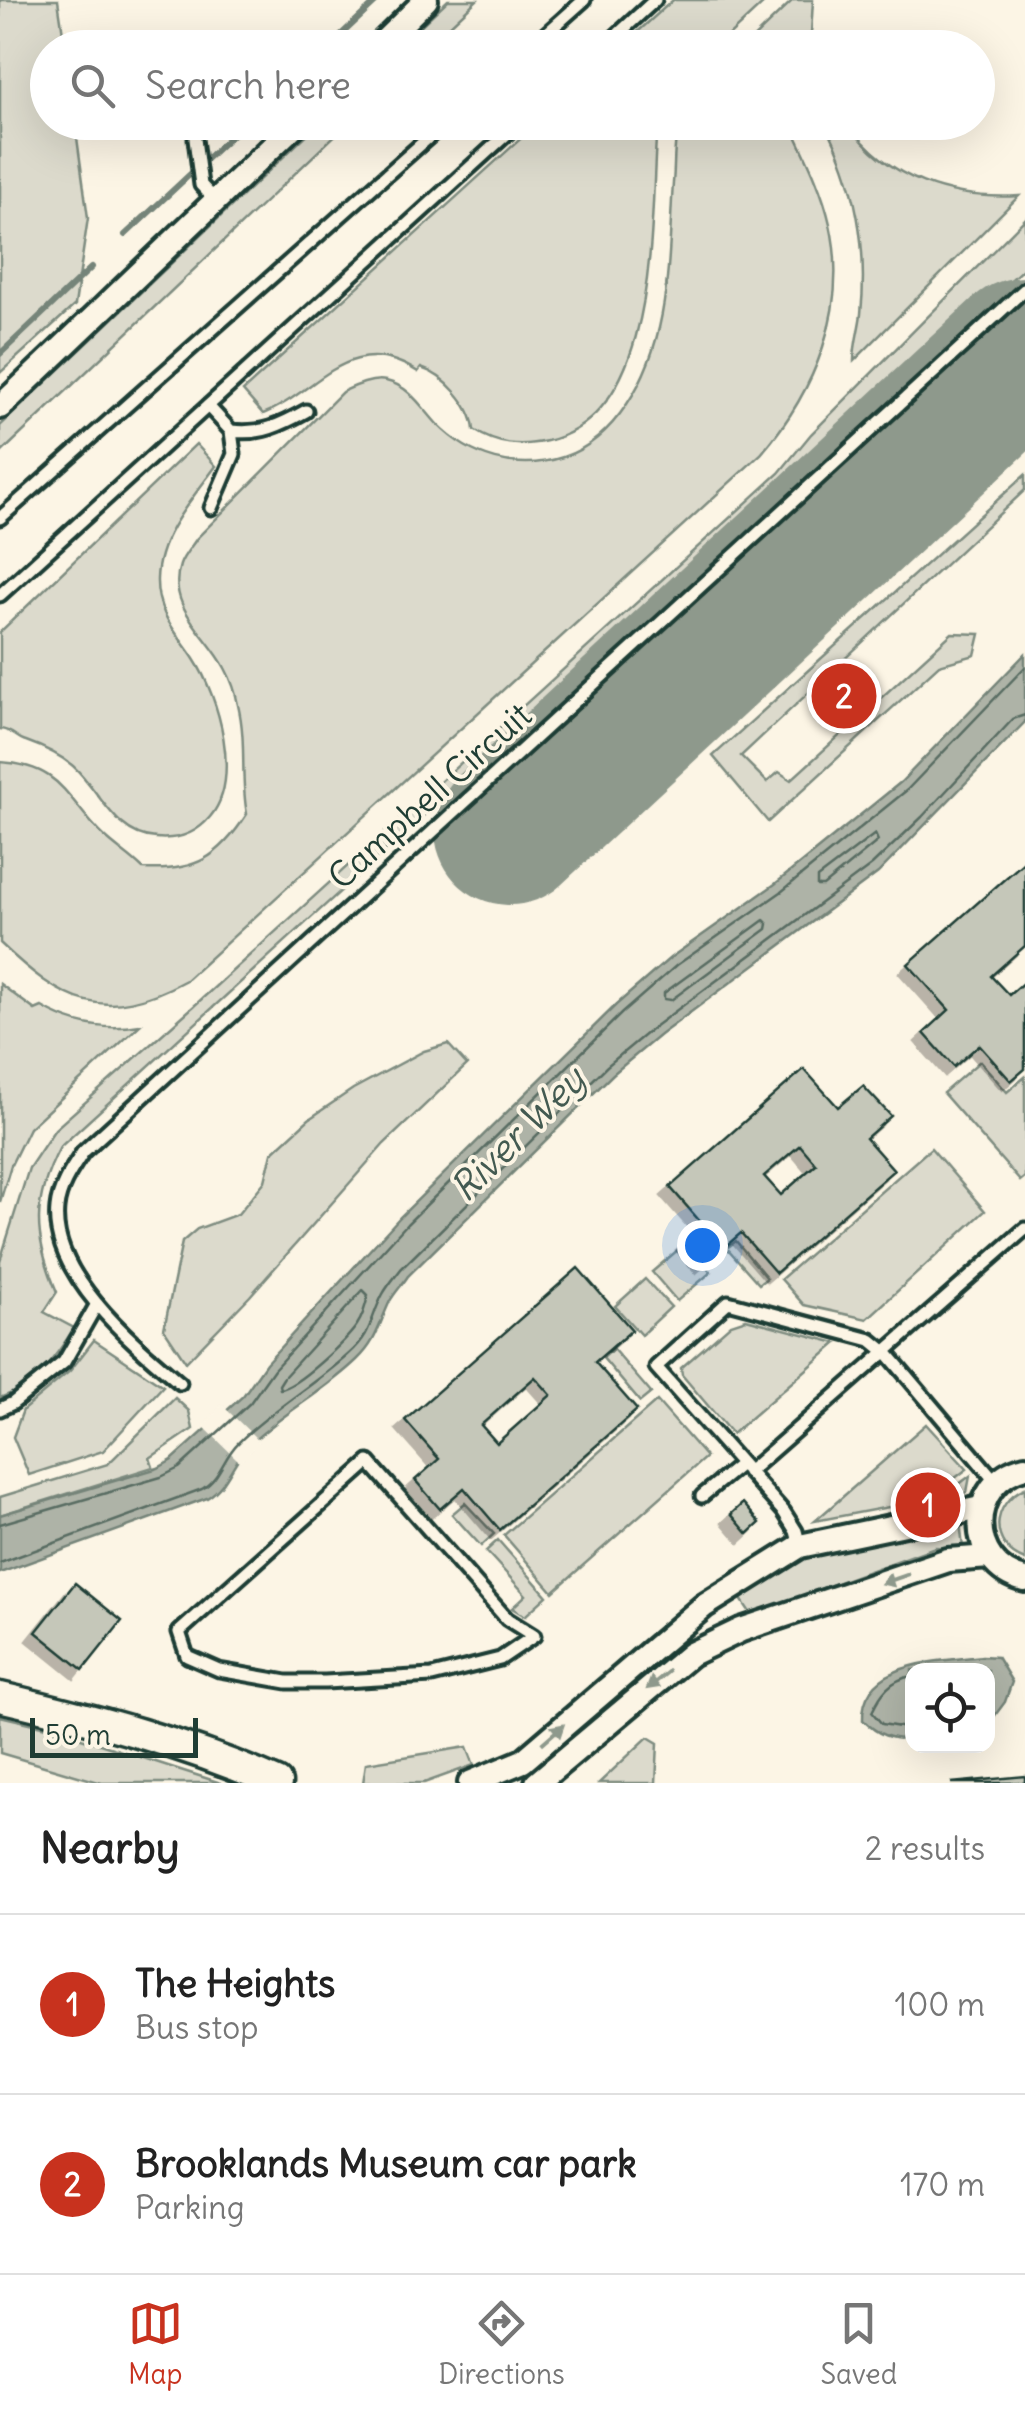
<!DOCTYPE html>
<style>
:root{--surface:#fff;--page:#f6f6f6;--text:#222;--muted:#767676;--line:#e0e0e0;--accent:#c8321e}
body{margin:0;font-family:Delius,sans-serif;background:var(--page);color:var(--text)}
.controls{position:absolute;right:30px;bottom:30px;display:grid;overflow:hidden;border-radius:20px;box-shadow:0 10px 40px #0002}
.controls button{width:90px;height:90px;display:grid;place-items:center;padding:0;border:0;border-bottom:2px solid var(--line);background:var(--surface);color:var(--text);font:50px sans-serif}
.scale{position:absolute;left:30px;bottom:25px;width:168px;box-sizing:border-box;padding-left:10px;border:5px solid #1f3d34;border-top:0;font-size:28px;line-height:35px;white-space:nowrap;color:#1f3d34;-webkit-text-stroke:8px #fcf5e5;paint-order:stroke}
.you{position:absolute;left:702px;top:1245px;width:35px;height:35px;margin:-25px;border:8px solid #fff;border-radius:50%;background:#1a73e8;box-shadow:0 0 0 15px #1a73e833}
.badge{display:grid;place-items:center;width:65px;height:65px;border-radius:50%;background:var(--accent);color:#fff;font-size:32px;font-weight:700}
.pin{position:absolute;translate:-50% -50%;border:5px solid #fff;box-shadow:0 2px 10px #0006}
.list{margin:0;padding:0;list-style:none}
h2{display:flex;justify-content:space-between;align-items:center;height:130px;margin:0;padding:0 40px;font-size:42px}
h2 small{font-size:32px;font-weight:400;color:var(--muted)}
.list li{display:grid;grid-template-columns:65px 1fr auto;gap:30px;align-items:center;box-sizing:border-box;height:180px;padding:0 40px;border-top:2px solid var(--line)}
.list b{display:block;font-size:38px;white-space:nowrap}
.list p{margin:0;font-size:32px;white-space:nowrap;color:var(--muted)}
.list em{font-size:32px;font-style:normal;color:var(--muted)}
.icon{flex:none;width:55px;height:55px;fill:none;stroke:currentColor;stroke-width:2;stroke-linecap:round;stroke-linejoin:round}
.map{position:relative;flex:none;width:1025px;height:1783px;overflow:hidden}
.search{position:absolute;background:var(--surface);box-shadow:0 10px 40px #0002;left:30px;right:30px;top:30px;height:110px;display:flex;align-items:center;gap:25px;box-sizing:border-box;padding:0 35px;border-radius:55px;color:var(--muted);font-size:38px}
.sheet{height:490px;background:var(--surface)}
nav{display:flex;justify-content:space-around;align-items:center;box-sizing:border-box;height:140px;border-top:2px solid var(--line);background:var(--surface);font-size:28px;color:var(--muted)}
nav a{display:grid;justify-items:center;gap:5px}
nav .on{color:var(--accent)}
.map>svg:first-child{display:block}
</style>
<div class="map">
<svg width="1025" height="1783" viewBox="0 0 1025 1783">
<defs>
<filter id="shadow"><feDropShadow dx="-9" dy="9" stdDeviation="0" flood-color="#0004"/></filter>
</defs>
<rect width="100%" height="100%" fill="#fcf5e5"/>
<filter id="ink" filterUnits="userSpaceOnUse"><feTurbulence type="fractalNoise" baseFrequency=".01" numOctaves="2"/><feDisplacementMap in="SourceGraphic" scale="20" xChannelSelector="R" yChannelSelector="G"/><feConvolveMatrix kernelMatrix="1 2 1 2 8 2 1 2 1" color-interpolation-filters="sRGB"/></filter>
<g filter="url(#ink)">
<g fill="#dcdacc" stroke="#7e8c80" stroke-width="2.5">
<path d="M 0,0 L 58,0 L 65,47 L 48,48 L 48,122 L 75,123 L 88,218 L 75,305 L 0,373 Z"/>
<path d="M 448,0 L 477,0 L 427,47 L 398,47 Z"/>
<path d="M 673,0 L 767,0 L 719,45 L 621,47 Z"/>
<path d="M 793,0 L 813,0 L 811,34 L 814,47 L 744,47 Z"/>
<path d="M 539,122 L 652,123 L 656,139 C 650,228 659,415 547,441 C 520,447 497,445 474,430 C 472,405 444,375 421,368 L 418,372 C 349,328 317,393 263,414 L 243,391 Z"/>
<path d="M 319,123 L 348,123 L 0,454 L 0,426 Z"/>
<path d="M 679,123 L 790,123 C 805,155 822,188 830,224 C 849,309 815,391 761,454 L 186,980 C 104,1025 63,1003 0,943 L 0,762 C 65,766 65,800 106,838 C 118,849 131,857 143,869 C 195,872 219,858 247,814 C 240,779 247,742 238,705 C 236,693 231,679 225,668 C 208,635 166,607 180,565 C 183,556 192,546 197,538 L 342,392 C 355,386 372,378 386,381 C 410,386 422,408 437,424 C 470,458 518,472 563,457 C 591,448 611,428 627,404 C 671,339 668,259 673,183 C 675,164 673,141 679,123 Z"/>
<path d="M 825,123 L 848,123 C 888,180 951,200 1019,196 L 854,361 C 854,345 859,330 861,314 C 868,248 856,181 825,123 Z"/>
<path d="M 1025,219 L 1025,267 L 60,1147 C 32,1201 33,1236 57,1292 L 44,1312 L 74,1328 C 55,1359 35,1385 0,1398 L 0,1261 L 29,1168 L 55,1129 L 194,1006 L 779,473 L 811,434 Z"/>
<path d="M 196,444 L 216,466 C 192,499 158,536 157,579 C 156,613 177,633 194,659 C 219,697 242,779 210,817 C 196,834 177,840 156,838 C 115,836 100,790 73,766 C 59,754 43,747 26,741 C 16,738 12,730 0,729 L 0,632 Z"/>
<path d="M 1025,475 L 1025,490 L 741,756 L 767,782 L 779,772 L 791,780 L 952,633 L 980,634 L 975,655 L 939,665 L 768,822 L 713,756 Z"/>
<path d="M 0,984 L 35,1010 L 42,1007 C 73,1025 105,1031 140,1025 L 29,1128 L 11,1165 L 0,1202 Z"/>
<path d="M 448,1044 L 467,1065 L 384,1144 L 250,1296 L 186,1362 L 164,1329 L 182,1242 L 197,1229 L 238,1214 L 265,1181 L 272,1153 L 309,1119 L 353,1089 L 424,1051 Z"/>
<path d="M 980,1061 L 1007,1092 L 1025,1077 L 1025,1177 L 1020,1181 L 943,1093 Z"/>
<path d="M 931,1148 L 985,1211 L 867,1319 L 804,1305 L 781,1279 Z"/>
<path d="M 736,1241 L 767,1278 L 759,1284 L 727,1248 Z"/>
<path d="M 686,1243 L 711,1272 L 677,1301 L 652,1272 Z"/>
<path d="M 645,1279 L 671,1307 L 641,1335 L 615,1306 Z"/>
<path d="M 746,1319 L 837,1343 L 732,1434 L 682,1375 L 681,1368 L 731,1324 Z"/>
<path d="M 94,1340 L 163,1386 L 103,1451 L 29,1475 L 13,1437 L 23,1410 L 70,1371 Z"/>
<path d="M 613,1349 L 651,1393 L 640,1402 L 603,1358 Z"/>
<path d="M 175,1398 L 189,1411 L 193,1429 L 150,1458 L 153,1467 L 0,1515 L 0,1497 L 108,1464 Z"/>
<path d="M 657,1401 L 706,1457 L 553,1592 L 504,1535 Z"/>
<path d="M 926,1424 L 967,1469 L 926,1500 L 815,1521 Z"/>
<path d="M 970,1476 L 967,1492 L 944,1504 L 927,1508 Z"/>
<path d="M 1025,1488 L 1025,1560 C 988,1546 991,1503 1025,1488 Z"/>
<path d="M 465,1503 L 494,1534 L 481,1546 L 452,1514 Z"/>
<path d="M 960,1522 L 963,1548 L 935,1547 L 751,1614 L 737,1593 C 757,1582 778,1568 799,1560 C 851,1540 908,1543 960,1522 Z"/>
<path d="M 498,1540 L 547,1596 L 525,1616 L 512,1608 L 526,1595 L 486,1551 Z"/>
<path d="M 0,1716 L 47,1727 L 221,1783 L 102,1783 L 0,1753 Z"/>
<path d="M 648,1737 L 658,1743 L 656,1783 L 599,1783 Z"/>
<path d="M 467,1747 L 474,1765 L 424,1783 L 363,1783 L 366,1763 Z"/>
</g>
<g fill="#aeb3a7" stroke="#758479" stroke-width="2.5">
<path d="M 1025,654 L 1025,722 L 878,873 L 660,1035 L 613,1074 L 408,1276 C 403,1284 395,1292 390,1301 C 379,1324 377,1341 357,1360 C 324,1392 281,1414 248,1446 C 231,1464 228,1485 207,1498 L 0,1573 L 0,1515 L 158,1468 L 172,1460 L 243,1396 L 266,1363 L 400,1217 L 616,1005 L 670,958 L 775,884 L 901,782 Z"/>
<path d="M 982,1656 L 997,1657 L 1012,1682 L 1005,1702 L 990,1722 L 988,1722 L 988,1670 L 912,1670 L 912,1739 C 891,1740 878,1735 863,1720 C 861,1660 940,1662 982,1656 Z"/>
</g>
<path fill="#fcf5e5" d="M 222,1405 L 260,1442 L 240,1462 L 203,1426 Z"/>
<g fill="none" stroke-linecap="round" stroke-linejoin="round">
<g stroke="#586c62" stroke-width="2.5">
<path d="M 875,834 L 878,841 L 823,886 L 817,886 L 817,878 Z"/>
<path d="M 764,920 L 768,924 L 767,929 L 671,1000 L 664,999 L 664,993 Z"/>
<path d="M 363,1290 L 368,1295 C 366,1305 363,1316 357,1325 C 347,1340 296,1388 280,1389 L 279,1385 L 284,1377 Z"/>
<path d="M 0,1524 L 161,1477 L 179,1468 L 250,1403 L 274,1369 L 407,1224 L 622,1013 L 677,965 L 781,892 L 907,790 L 1025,667"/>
<path d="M 0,1563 L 202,1489 C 221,1478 223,1457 239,1442 C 272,1409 314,1386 349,1354 C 373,1333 370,1318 383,1294 C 388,1285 395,1277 401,1269 L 607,1066 L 654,1027 L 872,865 L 922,817 L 1013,719 L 1025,715"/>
<path d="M 912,1676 C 890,1680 881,1693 872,1712 L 882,1724 L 912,1729"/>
</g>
<g stroke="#758479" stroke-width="6">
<path d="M 327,48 L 378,0"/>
<path d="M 125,235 L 246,122"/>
<path d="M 0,354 L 92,267"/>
</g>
<path stroke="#8e998c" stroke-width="150" d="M 510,830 L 1025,352"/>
</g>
<g fill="#c5c7b9" stroke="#1f3d34" stroke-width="2.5" fill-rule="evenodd" filter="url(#shadow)">
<path d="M 1025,861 L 1025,946 L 991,976 L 1009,995 L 1025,981 L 1025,1069 L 1011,1081 L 979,1045 L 954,1067 L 924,1033 L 949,1010 L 908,964 Z"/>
<path d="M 804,1069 L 838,1107 L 863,1086 L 891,1116 L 866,1138 L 894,1170 L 776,1273 L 741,1233 L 705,1264 L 685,1241 L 703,1225 L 670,1187 ZM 800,1145 L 816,1164 L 781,1195 L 764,1176 Z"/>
<path d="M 578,1268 L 632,1330 L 595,1362 L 637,1410 L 500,1530 L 464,1488 L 440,1509 L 415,1480 L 439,1459 L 405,1420 ZM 535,1377 L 551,1395 L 497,1443 L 481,1425 Z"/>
<path d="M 743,1503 L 760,1523 L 748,1534 L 731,1514 Z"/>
<path d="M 75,1583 L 122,1621 L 83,1670 L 36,1632 Z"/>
<path d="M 1025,1776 L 1025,1783 L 951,1783 Z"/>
</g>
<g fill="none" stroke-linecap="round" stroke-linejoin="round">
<defs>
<g id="service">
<path d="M 530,48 L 584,0"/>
<path d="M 603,48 L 655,0"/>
<path d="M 195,139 L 201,185 L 216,201"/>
<path d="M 208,406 L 231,431 C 261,435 281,425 306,411"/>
<path d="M 211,508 L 234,454 L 231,431"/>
<path d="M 0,518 L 446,122"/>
<path d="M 0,595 L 520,122"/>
<path d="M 180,1383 C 134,1344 50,1275 57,1208 C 59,1187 72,1169 83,1152 L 1025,289"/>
<path d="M 0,1409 L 13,1403 L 64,1362 L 97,1304"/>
<path d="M 369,1462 L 507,1619 L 534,1636 L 500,1659 L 432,1676 L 325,1682 L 287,1682 L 219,1670 L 187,1656 L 179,1632 Z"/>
<path d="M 748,1472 L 1025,1229"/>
<path d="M 702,1496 L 741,1464"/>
<path d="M 800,1546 L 796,1531 L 784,1512 L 656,1367 L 728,1302 L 871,1340 L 887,1353 L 996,1482"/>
</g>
<g id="minor">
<path d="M 377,48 L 426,0"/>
<path d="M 0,407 L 298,122"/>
<path d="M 1025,1467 C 966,1481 965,1566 1025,1580"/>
<path d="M 470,1783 L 523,1761 L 704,1606 L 800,1546 L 981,1508"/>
<path d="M 537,1783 L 691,1654 L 741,1630 L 948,1560 L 990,1557"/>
</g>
<path id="tertiary" d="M 0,1697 C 94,1719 189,1744 277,1783"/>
</defs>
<use href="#service" stroke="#1f3d34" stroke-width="19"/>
<use href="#minor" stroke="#1f3d34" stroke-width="30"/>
<use href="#tertiary" stroke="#1f3d34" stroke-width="35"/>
<use href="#service" stroke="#fcf5e5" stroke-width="11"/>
<use href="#minor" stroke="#fcf5e5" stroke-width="22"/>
<use href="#tertiary" stroke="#fcf5e5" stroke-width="28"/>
</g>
<defs><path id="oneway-solid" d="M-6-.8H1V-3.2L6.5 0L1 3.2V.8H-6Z" transform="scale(2.5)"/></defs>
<g fill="#8e998c">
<use href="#oneway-solid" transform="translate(895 1579) rotate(161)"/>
<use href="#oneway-solid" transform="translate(658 1680) rotate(141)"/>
<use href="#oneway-solid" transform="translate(553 1734) rotate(-41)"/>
</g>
</g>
<g text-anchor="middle" stroke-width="8" stroke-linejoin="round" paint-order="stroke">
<g font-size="35" fill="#1f3d34" stroke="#fcf5e5">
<text transform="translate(430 796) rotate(-42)" y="12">Campbell Circuit</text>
</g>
<g font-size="38" font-style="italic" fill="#435a51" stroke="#fcf5e5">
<text transform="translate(518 1134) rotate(-45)" y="13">River Wey</text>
</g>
</g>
</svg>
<div class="controls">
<button><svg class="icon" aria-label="locate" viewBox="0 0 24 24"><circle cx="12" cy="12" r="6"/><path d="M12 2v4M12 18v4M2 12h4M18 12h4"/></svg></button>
</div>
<div class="scale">50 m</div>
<div class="you"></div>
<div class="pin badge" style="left:928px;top:1505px">1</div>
<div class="pin badge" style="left:844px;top:696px">2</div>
<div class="search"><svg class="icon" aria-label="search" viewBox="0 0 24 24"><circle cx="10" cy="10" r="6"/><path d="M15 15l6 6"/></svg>Search here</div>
</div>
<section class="sheet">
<h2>Nearby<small>2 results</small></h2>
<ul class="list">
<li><span class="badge">1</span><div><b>The Heights</b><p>Bus stop</p></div><em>100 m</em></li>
<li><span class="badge">2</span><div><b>Brooklands Museum car park</b><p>Parking</p></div><em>170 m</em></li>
</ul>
</section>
<nav>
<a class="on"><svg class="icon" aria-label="map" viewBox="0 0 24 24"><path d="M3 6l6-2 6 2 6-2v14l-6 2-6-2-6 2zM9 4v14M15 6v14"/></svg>Map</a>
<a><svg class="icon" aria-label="directions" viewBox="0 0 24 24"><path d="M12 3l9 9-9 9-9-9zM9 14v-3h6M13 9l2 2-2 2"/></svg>Directions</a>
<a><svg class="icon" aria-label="saved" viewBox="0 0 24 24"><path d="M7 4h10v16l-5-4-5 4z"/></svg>Saved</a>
</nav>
